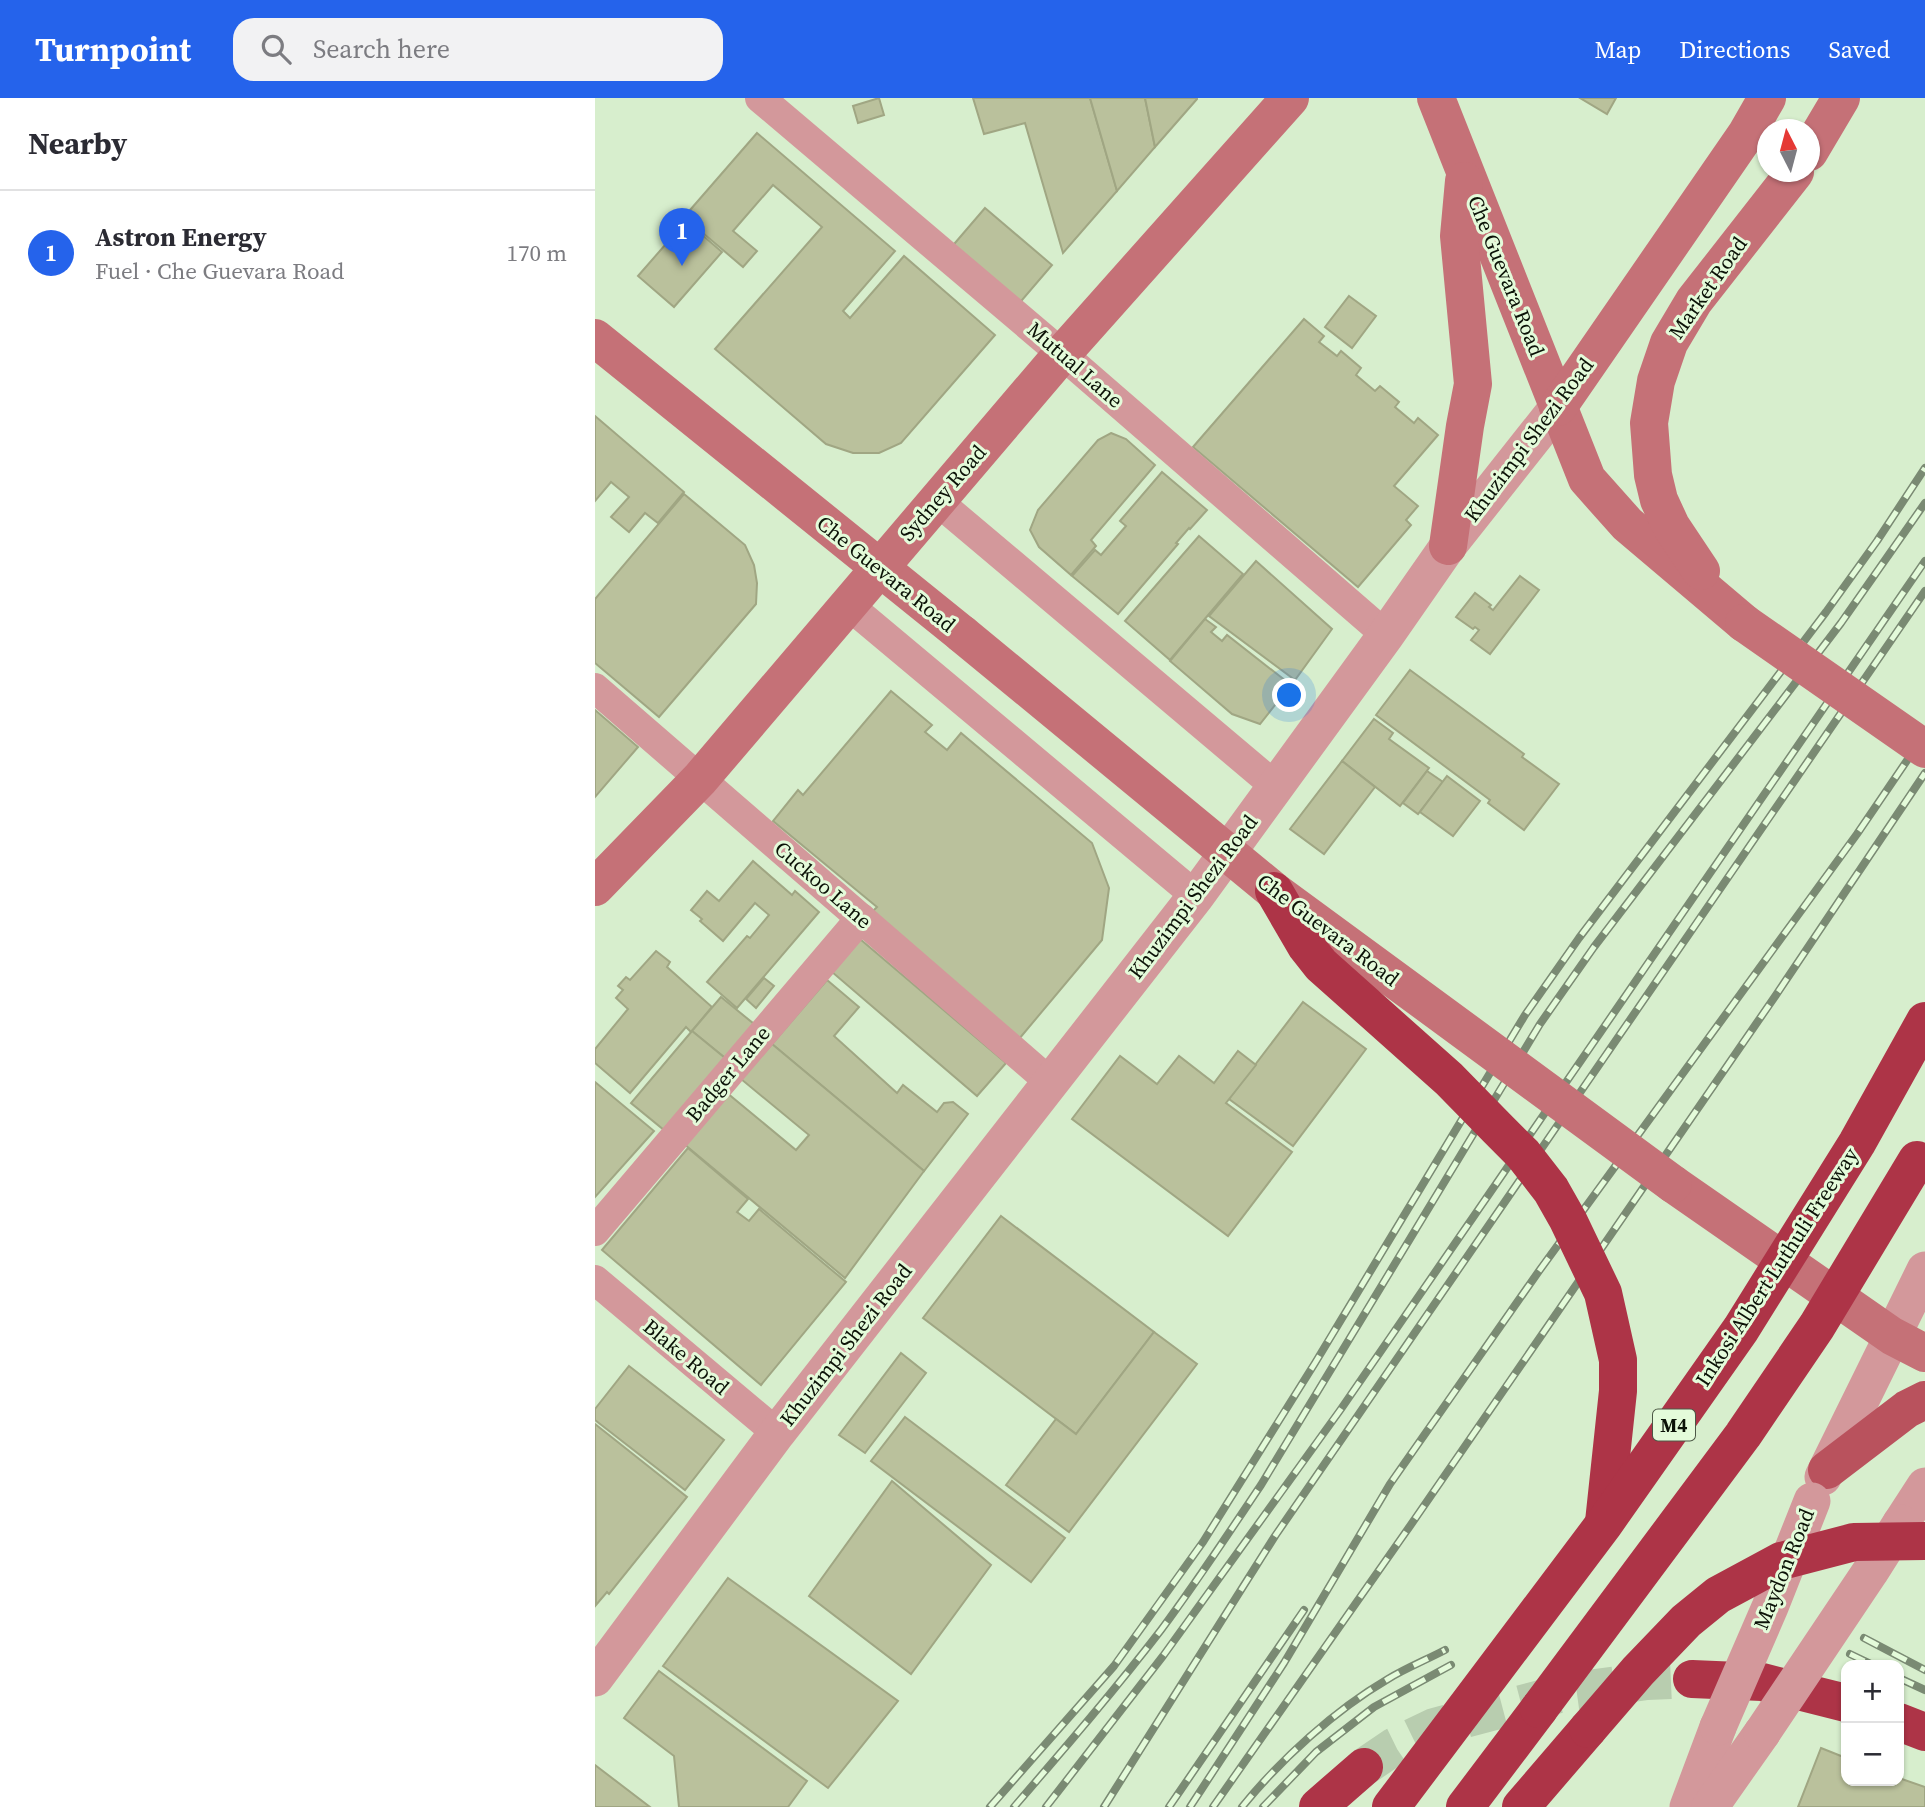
<!DOCTYPE html>
<meta charset="utf-8">
<style>
:root{--surface:#fff;--page:#f2f2f3;--text:#2b2b33;--muted:#7c7c81;--line:#e1e1e2;--accent:#2563eb}
body{margin:0;font-family:"Source Serif 4",serif;background:var(--page);color:var(--text)}
.controls{position:absolute;right:21px;bottom:21px;display:grid;overflow:hidden;border-radius:14px;box-shadow:0 2px 5px #0004}
.controls button{width:63px;height:63px;display:grid;place-items:center;padding:0;border:0;border-bottom:2px solid var(--line);background:var(--surface);color:var(--text);font:35px sans-serif}
.compass{position:absolute;left:1162px;top:21px;width:63px;height:63px;border-radius:50%;background:var(--surface);box-shadow:0 2px 5px #0004;rotate:354deg}
.you{position:absolute;left:695px;top:598px;width:24px;height:24px;margin:-18px;border:5px solid #fff;border-radius:50%;background:#1a73e8;box-shadow:0 0 0 10px #1a73e833}
.badge{display:grid;place-items:center;width:46px;height:46px;border-radius:50%;background:var(--accent);color:#fff;font-size:23px;font-weight:700}
.pin{position:absolute;translate:-50% -58px;filter:drop-shadow(0 2px 4px #0008)}
.pin::after{content:'';position:absolute;top:37px;width:24px;height:21px;background:inherit;clip-path:polygon(0 0,100% 0,50% 100%)}
.list{margin:0;padding:0;list-style:none}
h2{display:flex;justify-content:space-between;align-items:center;height:91px;margin:0;padding:0 28px;font-size:30px}
h2 small{font-size:23px;font-weight:400;color:var(--muted)}
.list li{display:grid;grid-template-columns:46px 1fr auto;gap:21px;align-items:center;box-sizing:border-box;height:126px;padding:0 28px;border-top:2px solid var(--line)}
.list b{display:block;font-size:26px;white-space:nowrap}
.list p{margin:0;font-size:23px;white-space:nowrap;color:var(--muted)}
.list em{font-size:23px;font-style:normal;color:var(--muted)}
.icon{flex:none;width:38px;height:38px;fill:none;stroke:currentColor;stroke-width:2;stroke-linecap:round;stroke-linejoin:round}
.map{position:relative;flex:none;width:1330px;height:1709px;overflow:hidden}
header{display:flex;align-items:center;gap:42px;box-sizing:border-box;height:98px;padding:0 35px;background:var(--accent);color:#fff}
header strong{font-size:33px}
nav{display:flex;gap:38px;margin-inline-start:auto;font-size:24px}
.search{width:490px;height:63px;background:var(--page);display:flex;align-items:center;gap:18px;box-sizing:border-box;padding:0 24px;border-radius:21px;color:var(--muted);font-size:26px}
main{display:flex}
aside{flex:1;background:var(--surface)}
.map>svg:first-child{display:block}
</style>
<header>
<strong>Turnpoint</strong>
<div class="search"><svg class="icon" aria-label="search" viewBox="0 0 24 24"><circle cx="10" cy="10" r="6"/><path d="M15 15l6 6"/></svg>Search here</div>
<nav><a>Map</a><a>Directions</a><a>Saved</a></nav>
</header>
<main>
<aside>
<h2>Nearby<small></small></h2>
<ul class="list">
<li><span class="badge">1</span><div><b>Astron Energy</b><p>Fuel · Che Guevara Road</p></div><em>170 m</em></li>
</ul>
</aside>
<div class="map">
<svg width="1330" height="1709" viewBox="0 0 1330 1709">
<rect width="100%" height="100%" fill="#d7eecd"/>
<g fill="#bac19c" stroke="#a0a683" stroke-width="2">
<path d="M 284,0 L 289,17 L 263,25 L 258,8 Z"/>
<path d="M 378,0 L 495,0 L 522,93 L 468,155 L 430,25 L 389,36 Z"/>
<path d="M 495,0 L 550,0 L 560,49 L 522,93 Z"/>
<path d="M 550,0 L 602,0 L 602,1 L 560,49 Z"/>
<path d="M 985,0 L 1021,0 L 1012,16 Z"/>
<path d="M 162,35 L 300,153 L 248,213 L 255,220 L 309,158 L 400,237 L 306,345 L 284,355 L 258,355 L 231,346 L 120,251 L 227,129 L 178,87 L 138,133 L 162,153 L 148,169 L 89,119 Z"/>
<path d="M 390,110 L 457,167 L 421,209 L 354,152 Z"/>
<path d="M 91,123 L 127,154 L 79,209 L 43,178 Z"/>
<path d="M 754,198 L 781,218 L 757,250 L 730,229 Z"/>
<path d="M 709,221 L 729,238 L 724,244 L 742,258 L 746,253 L 766,270 L 761,277 L 780,293 L 785,288 L 804,304 L 800,309 L 819,325 L 823,320 L 843,337 L 799,388 L 823,408 L 811,422 L 816,427 L 763,489 L 598,349 Z"/>
<path d="M 0,318 L 89,394 L 63,425 L 50,415 L 34,434 L 16,419 L 34,399 L 16,384 L 0,403 Z"/>
<path d="M 516,335 L 531,341 L 560,367 L 496,442 L 501,448 L 476,477 L 444,449 L 435,432 L 443,412 L 503,342 Z"/>
<path d="M 567,374 L 612,412 L 595,431 L 594,430 L 581,445 L 583,446 L 523,516 L 477,478 L 500,452 L 506,457 L 531,428 L 525,423 Z"/>
<path d="M 89,396 L 150,447 L 159,467 L 162,485 L 161,506 L 64,619 L 0,565 L 0,501 Z"/>
<path d="M 604,438 L 648,476 L 575,562 L 530,523 Z"/>
<path d="M 661,463 L 737,531 L 700,582 L 614,518 Z"/>
<path d="M 925,478 L 944,492 L 895,556 L 876,542 L 884,532 L 880,529 L 878,531 L 861,519 L 880,495 L 896,507 L 894,509 L 898,512 Z"/>
<path d="M 610,521 L 621,529 L 616,534 L 627,543 L 632,537 L 696,587 L 665,626 L 637,616 L 575,563 Z"/>
<path d="M 815,572 L 929,656 L 927,659 L 964,686 L 929,732 L 893,705 L 895,702 L 781,617 Z"/>
<path d="M 296,593 L 337,627 L 330,634 L 352,652 L 366,635 L 497,745 L 514,790 L 507,842 L 424,941 L 275,816 L 282,809 L 178,723 L 203,692 L 208,697 Z"/>
<path d="M 0,612 L 43,649 L 0,699 Z"/>
<path d="M 779,621 L 798,635 L 794,641 L 834,670 L 805,708 L 747,663 Z"/>
<path d="M 747,663 L 780,689 L 729,756 L 695,731 Z"/>
<path d="M 832,673 L 848,684 L 823,716 L 808,705 Z"/>
<path d="M 852,678 L 885,703 L 858,738 L 825,714 Z"/>
<path d="M 158,763 L 197,797 L 200,793 L 224,814 L 142,910 L 112,884 L 152,838 L 155,840 L 174,817 L 160,805 L 128,843 L 105,823 L 107,821 L 96,812 L 112,793 L 124,803 Z"/>
<path d="M 265,841 L 411,965 L 382,998 L 237,874 Z"/>
<path d="M 61,853 L 75,864 L 72,869 L 117,909 L 96,934 L 91,929 L 35,995 L 0,965 L 0,951 L 33,911 L 21,900 L 28,892 L 23,888 L 31,879 L 35,882 Z"/>
<path d="M 169,880 L 179,888 L 161,910 L 151,901 Z"/>
<path d="M 232,882 L 264,909 L 239,938 L 302,995 L 308,987 L 342,1014 L 349,1005 L 358,1004 L 373,1016 L 329,1073 L 177,946 Z"/>
<path d="M 126,899 L 159,926 L 130,960 L 97,933 Z"/>
<path d="M 708,904 L 771,951 L 698,1048 L 634,1001 Z"/>
<path d="M 97,933 L 130,960 L 69,1032 L 36,1005 Z"/>
<path d="M 177,946 L 329,1073 L 250,1180 L 89,1046 L 132,995 L 201,1052 L 214,1037 L 146,981 Z"/>
<path d="M 643,953 L 661,967 L 631,1005 L 697,1054 L 633,1138 L 477,1021 L 525,958 L 562,986 L 584,958 L 619,985 Z"/>
<path d="M 0,984 L 59,1033 L 0,1099 Z"/>
<path d="M 93,1050 L 153,1101 L 142,1114 L 154,1123 L 164,1111 L 251,1184 L 166,1287 L 7,1152 Z"/>
<path d="M 406,1118 L 559,1234 L 481,1336 L 328,1220 Z"/>
<path d="M 559,1234 L 602,1266 L 474,1434 L 411,1387 L 461,1321 L 481,1336 Z"/>
<path d="M 306,1255 L 331,1275 L 270,1355 L 244,1337 Z"/>
<path d="M 34,1268 L 129,1342 L 90,1392 L 0,1322 L 0,1311 Z"/>
<path d="M 310,1319 L 470,1440 L 436,1484 L 276,1363 Z"/>
<path d="M 0,1326 L 92,1399 L 14,1496 L 12,1494 L 1,1507 Z"/>
<path d="M 297,1383 L 396,1467 L 316,1576 L 214,1498 Z"/>
<path d="M 133,1480 L 303,1603 L 233,1690 L 68,1568 Z"/>
<path d="M 64,1573 L 212,1683 L 193,1709 L 84,1709 L 79,1658 L 29,1620 Z"/>
<path d="M 1226,1650 L 1251,1660 L 1251,1683 L 1304,1683 L 1304,1680 L 1330,1689 L 1330,1709 L 1203,1709 Z"/>
<path d="M 0,1667 L 55,1709 L 0,1709 Z"/>
</g>
<g fill="none" stroke-linecap="round" stroke-linejoin="round">
<path stroke="#b8cdaf" stroke-width="38" stroke-dasharray="38 19" stroke-linecap="butt" d="M 769,1669 L 800,1648 L 839,1629 L 972,1594 L 1052,1583 L 1097,1581"/>
<g stroke="#d3989b" stroke-width="30">
<path d="M 165,0 L 467,256 L 791,537"/>
<path d="M 341,402 L 680,688"/>
<path d="M 252,506 L 601,798"/>
<path d="M 0,590 L 456,985"/>
<path d="M 0,1133 L 266,820"/>
<path d="M 0,1182 L 182,1335"/>
</g>
<g stroke="#d3989b" stroke-width="37">
<path d="M 1228,1379 L 1330,1172"/>
<path d="M 1306,1425 L 1330,1388"/>
<path d="M 0,1580 L 182,1335 L 601,798 L 791,537 L 853,448 L 963,309"/>
<path d="M 1093,1709 L 1123,1629"/>
<path d="M 1115,1709 L 1167,1635"/>
</g>
<g stroke="#c57177" stroke-width="38">
<path d="M 841,0 L 992,381 L 1032,426 L 1149,525"/>
<path d="M 1214,54 L 1246,0"/>
<path d="M 0,240 L 367,536"/>
<path d="M 963,309 L 1152,35 L 1172,0"/>
<path d="M 853,448 L 870,328 L 878,286 L 864,138 L 869,83"/>
<path d="M 1106,473 L 1076,428 L 1064,402 L 1058,377 L 1054,325 L 1061,283 L 1074,245 L 1099,203 L 1200,74"/>
<path d="M 0,789 L 105,681 L 467,256 L 695,0"/>
<path d="M 1078,1086 L 1297,1238 L 1330,1255"/>
</g>
<path stroke="#b9525d" stroke-width="38" d="M 1232,1372 L 1312,1311 L 1330,1302"/>
<g stroke="#ad3447" stroke-width="38">
<path d="M 1097,1581 L 1167,1584 L 1251,1605"/>
<path d="M 1304,1624 L 1330,1634"/>
<path d="M 723,1709 L 769,1669"/>
<path d="M 870,1709 L 944,1611"/>
<path d="M 926,1709 L 993,1631"/>
</g>
<defs>
<g id="rail">
<path d="M 1269,1540 L 1330,1572"/>
<path d="M 1255,1556 L 1278,1567"/>
<path d="M 1304,1580 L 1330,1592"/>
<path d="M 395,1709 L 519,1568 L 608,1444 L 720,1265 L 930,917 L 984,840 L 1231,514 L 1282,443 L 1330,370"/>
<path d="M 419,1709 C 469,1651 519,1593 566,1532 C 601,1485 633,1436 666,1387 L 945,926 L 999,849 L 1246,525 L 1330,405"/>
<path d="M 451,1709 L 568,1558 L 746,1311 L 1330,463"/>
<path d="M 509,1709 L 680,1438 L 1330,493"/>
<path d="M 574,1709 L 709,1512"/>
<path d="M 595,1709 L 689,1565 L 795,1386 L 944,1173 L 1262,736 L 1330,636"/>
<path d="M 618,1709 L 815,1428 L 1181,897 L 1330,675"/>
<path d="M 647,1709 C 685,1662 740,1612 793,1581 C 811,1570 831,1562 850,1552"/>
<path d="M 668,1709 L 721,1654 L 779,1609 L 856,1567"/>
</g>
</defs>
<use href="#rail" stroke="#7a8a73" stroke-width="8"/>
<use href="#rail" stroke="#e4fbda" stroke-width="5" stroke-dasharray="16" stroke-linecap="butt"/>
<g stroke="#d3989b" stroke-width="37">
<path d="M 1123,1629 L 1175,1509 L 1217,1403"/>
<path d="M 1167,1635 L 1275,1474 L 1306,1425"/>
</g>
<g stroke="#c57177" stroke-width="38">
<path d="M 1149,525 L 1330,651"/>
<path d="M 367,536 L 679,793 L 1078,1086"/>
</g>
<g stroke="#ad3447" stroke-width="38">
<path d="M 679,793 L 711,848 L 726,867 L 854,981 L 902,1030 L 928,1056 L 956,1092 L 973,1122 L 1008,1195 L 1023,1262 L 1023,1293 L 1009,1424"/>
<path d="M 944,1611 L 1148,1337 L 1222,1228 L 1322,1062"/>
<path d="M 993,1631 L 1043,1573 L 1091,1523 L 1123,1497 L 1186,1463 L 1259,1444 L 1330,1443"/>
<path d="M 796,1709 L 1009,1426 L 1146,1231 L 1262,1045 L 1330,923"/>
</g>
</g>
<g text-anchor="middle" stroke-width="6" stroke-linejoin="round" paint-order="stroke">
<rect fill="#e4fbda" stroke="#4c5846" stroke-width="2" x="1058" y="1311.5" width="42" height="31" rx="5"/>
<g font-size="19" font-weight="bold" fill="#0b1207">
<text x="1079" y="1334">M4</text>
</g>
<g font-size="21" fill="#0b1207" stroke="#e4fbda">
<text transform="translate(911 178) rotate(68)" y="7">Che Guevara Road</text>
<text transform="translate(1113 190) rotate(-55)" y="7">Market Road</text>
<text transform="translate(480 267) rotate(41)" y="7">Mutual Lane</text>
<text transform="translate(934 342) rotate(-53)" y="7">Khuzimpi Shezi Road</text>
<text transform="translate(348 395) rotate(-49)" y="7">Sydney Road</text>
<text transform="translate(291 476) rotate(39)" y="7">Che Guevara Road</text>
<text transform="translate(228 787) rotate(41)" y="7">Cuckoo Lane</text>
<text transform="translate(598 799) rotate(-53)" y="7">Khuzimpi Shezi Road</text>
<text transform="translate(733 832) rotate(37)" y="7">Che Guevara Road</text>
<text transform="translate(133 976) rotate(-50)" y="7">Badger Lane</text>
<text transform="translate(1182 1169) rotate(-57)" y="7">Inkosi Albert Luthuli Freeway</text>
<text transform="translate(251 1247) rotate(-52)" y="7">Khuzimpi Shezi Road</text>
<text transform="translate(91 1259) rotate(40)" y="7">Blake Road</text>
<text transform="translate(1189 1471) rotate(-68)" y="7">Maydon Road</text>
</g>
</g>
</svg>
<div class="controls">
<button>+</button>
<button>−</button>
</div>
<svg class="compass" viewBox="-18 -18 36 36"><path d="M0-13l5 13h-10z" fill="#e53935"/><path d="M0 13l5-13h-10z" fill="#7c7c81"/></svg>
<div class="you"></div>
<div class="pin badge" style="left:87px;top:168px">1</div>
</div>
</main>
